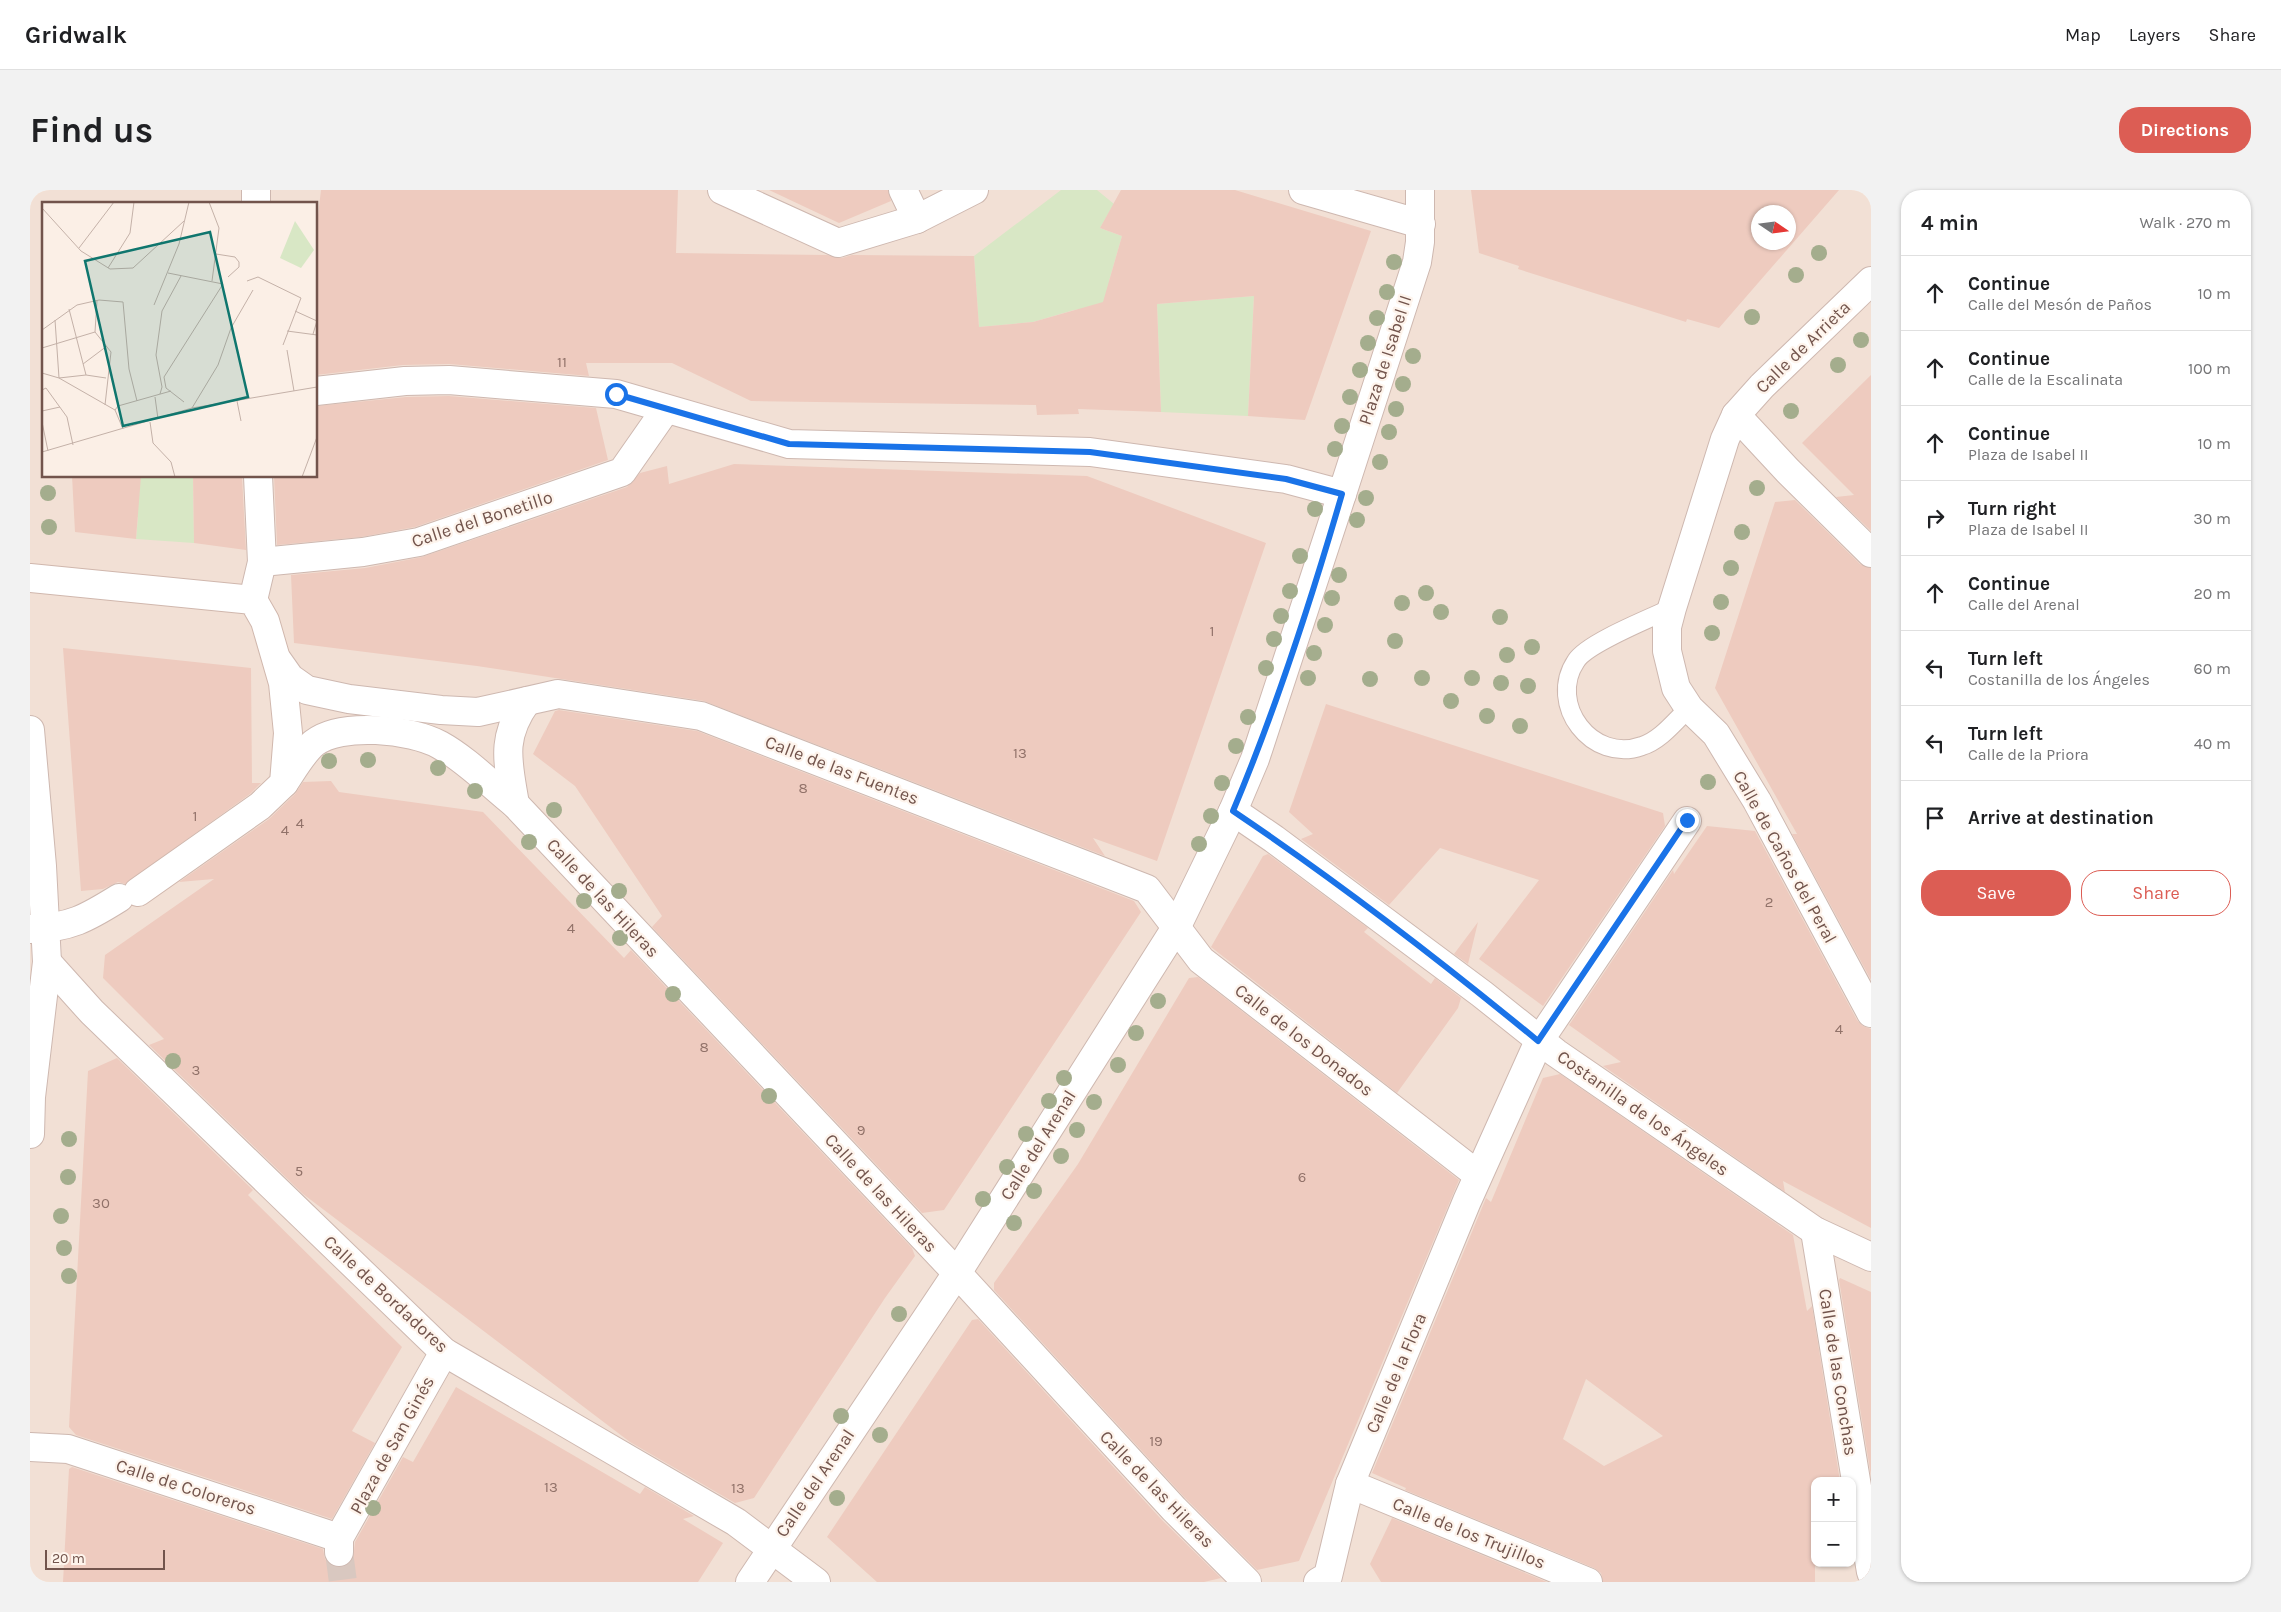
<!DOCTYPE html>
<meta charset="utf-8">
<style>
:root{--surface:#fff;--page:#f2f2f2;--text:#202124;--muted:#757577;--line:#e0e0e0;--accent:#dc5d54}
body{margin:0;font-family:Karla,sans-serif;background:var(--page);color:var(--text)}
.controls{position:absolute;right:15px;bottom:15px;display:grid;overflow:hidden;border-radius:10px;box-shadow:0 1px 4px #0004}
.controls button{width:45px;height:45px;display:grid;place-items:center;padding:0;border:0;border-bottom:1px solid var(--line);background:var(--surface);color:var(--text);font:25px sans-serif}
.compass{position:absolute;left:1721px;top:15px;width:45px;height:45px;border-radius:50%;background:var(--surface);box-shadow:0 1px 4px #0004;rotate:103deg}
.scale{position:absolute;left:15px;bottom:12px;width:120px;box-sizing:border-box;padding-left:5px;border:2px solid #72544c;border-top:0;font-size:14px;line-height:18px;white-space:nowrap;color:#72544c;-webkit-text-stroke:4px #fef4ec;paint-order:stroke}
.stop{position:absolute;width:15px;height:15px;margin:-11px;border:4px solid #1a73e8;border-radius:50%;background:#fff}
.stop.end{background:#1a73e8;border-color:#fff;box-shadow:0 1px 5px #0008}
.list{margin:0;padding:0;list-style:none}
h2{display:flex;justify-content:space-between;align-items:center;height:65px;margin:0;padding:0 20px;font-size:21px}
h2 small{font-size:16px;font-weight:400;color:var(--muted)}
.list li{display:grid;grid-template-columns:32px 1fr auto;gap:15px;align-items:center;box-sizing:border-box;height:75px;padding:0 20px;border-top:1px solid var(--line)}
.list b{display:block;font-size:19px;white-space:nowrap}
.list p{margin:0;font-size:16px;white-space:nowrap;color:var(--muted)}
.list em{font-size:16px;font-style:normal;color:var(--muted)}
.actions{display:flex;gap:10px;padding:15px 20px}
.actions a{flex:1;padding:11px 0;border:1px solid var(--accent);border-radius:20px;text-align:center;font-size:18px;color:var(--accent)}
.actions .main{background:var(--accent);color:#fff}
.icon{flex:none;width:28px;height:28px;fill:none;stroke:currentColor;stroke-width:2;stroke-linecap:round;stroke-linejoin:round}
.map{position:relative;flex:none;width:1841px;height:1392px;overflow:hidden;border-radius:20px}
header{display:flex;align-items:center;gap:30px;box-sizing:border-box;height:70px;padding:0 25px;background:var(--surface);border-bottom:1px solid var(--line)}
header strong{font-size:24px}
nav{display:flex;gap:28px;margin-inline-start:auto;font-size:18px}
.intro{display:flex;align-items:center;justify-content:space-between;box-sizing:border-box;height:120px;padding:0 30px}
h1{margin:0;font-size:35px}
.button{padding:12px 22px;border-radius:20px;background:var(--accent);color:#fff;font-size:18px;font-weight:700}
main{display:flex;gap:30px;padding:0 30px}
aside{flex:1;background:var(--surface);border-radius:20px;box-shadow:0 1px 4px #0004}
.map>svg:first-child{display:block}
</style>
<header>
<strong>Gridwalk</strong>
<nav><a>Map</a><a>Layers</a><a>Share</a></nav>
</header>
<div class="intro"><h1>Find us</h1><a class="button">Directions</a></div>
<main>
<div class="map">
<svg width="1841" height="1392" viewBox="0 0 1841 1392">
<rect width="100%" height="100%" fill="#fbefe6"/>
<path fill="#f2e0d5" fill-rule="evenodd" d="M 0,0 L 1841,0 L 1841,1392 L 0,1392 ZM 14,14 L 286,14 L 286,286 L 14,286 ZM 1728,22 L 1758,22 L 1758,52 L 1728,52 ZM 1785,1291 L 1822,1291 L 1822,1373 L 1785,1373 Z"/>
<g fill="#d8e7c5">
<path d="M 1031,0 L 1067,0 L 1084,14 L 1070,38 L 1092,46 L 1079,91 L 1084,116 L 1044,120 L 1003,132 L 949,137 L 944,66 Z"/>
<path d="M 1224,106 L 1218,226 L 1131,222 L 1127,114 Z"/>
<path d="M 101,286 L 163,286 L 164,353 L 106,349 L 108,327 L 91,327 Z"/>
</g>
<g fill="#eecbbf" fill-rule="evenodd">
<path d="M 291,0 L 648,0 L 646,63 L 797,65 L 812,68 L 822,65 L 944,66 L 949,137 L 1003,132 L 1073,112 L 1092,46 L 1070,38 L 1091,0 L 1205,0 L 1341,41 L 1275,230 L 1218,226 L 1224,106 L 1127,114 L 1131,222 L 1048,219 L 1049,224 L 1007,225 L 1006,215 L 721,211 L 642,173 L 556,173 L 559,186 L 419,174 L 373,175 L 286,185 L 286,42 Z"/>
<path d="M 739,0 L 858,0 L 861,11 L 809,33 Z"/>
<path d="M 1441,0 L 1809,0 L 1689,138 L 1657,129 L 1656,132 L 1488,79 L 1489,76 L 1449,63 ZM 1728,22 L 1758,22 L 1758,52 L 1728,52 Z"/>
<path d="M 1841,185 L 1841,341 L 1806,307 L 1824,305 L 1772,253 Z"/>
<path d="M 419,206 L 566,218 L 578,270 L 385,337 L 331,347 L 247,355 L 244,286 L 286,286 L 286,216 L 376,207 Z"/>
<path d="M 704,274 L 1057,286 L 1236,353 L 1127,671 L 1063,648 L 1075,666 L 674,511 L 447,476 L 264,453 L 261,385 L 335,378 L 392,367 L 597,297 L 610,283 L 637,276 L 639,294 Z"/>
<path d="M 42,286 L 111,286 L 106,349 L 45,342 Z"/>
<path d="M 163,286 L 212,286 L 216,360 L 164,353 Z"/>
<path d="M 1765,310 L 1830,374 L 1841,378 L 1841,790 L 1762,644 L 1767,644 L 1685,498 L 1745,312 Z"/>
<path d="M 33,458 L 221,478 L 222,593 L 231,593 L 220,604 L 95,694 L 88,692 L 73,699 L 51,701 Z"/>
<path d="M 1296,514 L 1633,623 L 1635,636 L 1513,816 L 1449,769 L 1509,690 L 1410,658 L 1359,715 L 1271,649 L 1283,644 L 1259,622 Z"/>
<path d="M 529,520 L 667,541 L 1104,711 L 1111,722 L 914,1020 L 892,1023 L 622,737 L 632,726 L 545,596 L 503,564 L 525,521 Z"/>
<path d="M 301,591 L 309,602 L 453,622 L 594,768 L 601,760 L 882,1058 L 885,1066 L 855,1108 L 724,1308 L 705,1313 L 600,1252 L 273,1004 L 119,855 L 134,849 L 73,788 L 75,765 L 184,689 L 149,692 L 239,629 L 265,604 L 273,592 Z"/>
<path d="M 1677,636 L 1725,641 L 1827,830 L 1833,836 L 1841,839 L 1841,1038 L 1753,991 L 1755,1002 L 1573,876 L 1591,872 L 1539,835 L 1643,680 L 1644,684 Z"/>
<path d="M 1238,664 L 1338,738 L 1334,742 L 1401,794 L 1405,788 L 1431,808 L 1428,818 L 1367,903 L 1181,757 L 1233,666 Z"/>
<path d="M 1448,732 L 1438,774 L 1424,764 Z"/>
<path d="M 1168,787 L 1429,990 L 1269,1371 L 1227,1380 L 1155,1308 L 964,1100 L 964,1093 L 1048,974 L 1159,788 Z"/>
<path d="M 87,868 L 223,1000 L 218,1005 L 372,1157 L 322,1241 L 345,1253 L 302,1329 L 46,1245 L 39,1237 L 58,881 Z"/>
<path d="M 1530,884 L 1763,1045 L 1777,1121 L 1782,1116 L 1810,1291 L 1785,1291 L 1785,1392 L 1573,1392 L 1571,1383 L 1564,1378 L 1375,1300 L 1376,1298 L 1342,1283 L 1456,1008 L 1461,1012 L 1513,888 ZM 1556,1189 L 1633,1246 L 1574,1276 L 1533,1249 Z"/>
<path d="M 1810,1088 L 1841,1102 L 1841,1286 L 1809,1090 Z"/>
<path d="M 948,1129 L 1132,1330 L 1191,1388 L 1174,1392 L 847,1392 L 797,1347 L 942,1130 Z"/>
<path d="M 426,1197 L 610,1304 L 615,1297 L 664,1326 L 653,1329 L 693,1353 L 668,1392 L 33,1392 L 39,1279 L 42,1277 L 293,1359 L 295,1369 L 301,1375 L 309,1378 L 316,1376 L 323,1369 L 325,1352 L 373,1267 L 383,1272 Z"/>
<path d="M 1362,1328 L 1517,1392 L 1351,1392 L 1340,1374 Z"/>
</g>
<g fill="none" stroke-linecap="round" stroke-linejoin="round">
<path stroke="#d9c8c0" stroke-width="28" stroke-dasharray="28 14" stroke-linecap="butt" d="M 309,1362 L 313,1392"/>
<defs>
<path id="lane" d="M 1642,418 C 1621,428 1557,453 1546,471 C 1517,514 1562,574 1612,556 C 1631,550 1645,531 1659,518"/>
<g id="street">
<path d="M 226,0 L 226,14"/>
<path d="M 692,0 L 808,53 L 887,29 L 944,0"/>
<path d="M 873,0 L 887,29"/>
<path d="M 1273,0 L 1391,34"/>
<path d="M 1841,91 L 1732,196 L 1706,225 L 1695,249 L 1642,418 L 1637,437 L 1637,461 L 1646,498 L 1659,518 L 1686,544 L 1727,611 L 1841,823"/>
<path d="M 286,201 L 375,191 L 419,190 L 586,204 L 759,254 L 1060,262 L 1256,289 L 1312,304 L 1387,72 L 1390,52 L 1390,0"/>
<path d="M 1706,225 L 1758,281 L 1841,363"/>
<path d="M 232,372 L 333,362 L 389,352 L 592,282 L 636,219"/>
<path d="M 223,410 L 232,372 L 228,286"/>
<path d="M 248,471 L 260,488 L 277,500 L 319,509 L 411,520 L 448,522 L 528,504 L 671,526 L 1117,699 L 1171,770 L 1448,985"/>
<path d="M 0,540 L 12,676 L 17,772 L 1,907 L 0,944"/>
<path d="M 254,593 C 263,580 272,563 284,553 C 311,532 381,539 410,555 C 437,570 461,595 485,614 L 927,1083 L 1144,1319 L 1217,1392"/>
<path d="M 485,614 C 478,572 470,548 497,511"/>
<path d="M 1203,621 L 1244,649 L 1452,804 L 1526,863 L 1785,1041 L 1841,1067"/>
<path d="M 0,739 C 40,738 57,728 89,708"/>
<path d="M 17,772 L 62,822 L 414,1162 L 706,1332 L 786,1392"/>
<path d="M 1785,1041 L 1841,1382"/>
<path d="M 0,1257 L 38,1259 L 309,1348"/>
<path d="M 1320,1294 L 1558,1392"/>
<path d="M 309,1362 L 309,1348 L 414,1162"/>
<path d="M 720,1392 L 927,1083 L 1147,736 L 1203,621 L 1225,569 L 1312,304"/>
<path d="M 1288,1392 L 1298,1386 L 1320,1294 L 1437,1011 L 1509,851 L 1657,631"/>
</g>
<path id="secondary" d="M 0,388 L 223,410 L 235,431 L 253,493 L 258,543 L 254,593 L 230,616 L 108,702"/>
</defs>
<use href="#lane" stroke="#ceb8b0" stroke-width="20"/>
<use href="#street" stroke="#ceb8b0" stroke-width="30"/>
<use href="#secondary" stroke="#d0b7ad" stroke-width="30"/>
<use href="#lane" stroke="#fff" stroke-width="18"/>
<use href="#street" stroke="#fff" stroke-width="28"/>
<use href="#secondary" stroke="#fff" stroke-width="28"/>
</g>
<g fill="#a4ad8d">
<circle cx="1789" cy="63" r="8"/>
<circle cx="1364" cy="72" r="8"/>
<circle cx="1766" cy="85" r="8"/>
<circle cx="1357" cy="102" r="8"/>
<circle cx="1722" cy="127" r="8"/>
<circle cx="1347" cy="128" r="8"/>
<circle cx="1831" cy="150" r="8"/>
<circle cx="1338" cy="153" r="8"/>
<circle cx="1383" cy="166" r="8"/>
<circle cx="1808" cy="175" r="8"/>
<circle cx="1330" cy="180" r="8"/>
<circle cx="1373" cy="194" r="8"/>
<circle cx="1320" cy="207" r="8"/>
<circle cx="1366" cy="219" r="8"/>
<circle cx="1761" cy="221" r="8"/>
<circle cx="1312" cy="236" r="8"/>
<circle cx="1359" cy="242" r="8"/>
<circle cx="1305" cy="259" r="8"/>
<circle cx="1350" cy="272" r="8"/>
<circle cx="1727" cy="298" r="8"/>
<circle cx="18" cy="303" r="8"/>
<circle cx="1336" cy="308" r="8"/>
<circle cx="1285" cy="319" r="8"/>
<circle cx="1327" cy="330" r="8"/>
<circle cx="19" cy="337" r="8"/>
<circle cx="1712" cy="342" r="8"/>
<circle cx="1270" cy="366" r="8"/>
<circle cx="1701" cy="378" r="8"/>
<circle cx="1309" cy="385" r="8"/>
<circle cx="1260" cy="401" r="8"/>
<circle cx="1396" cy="403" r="8"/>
<circle cx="1302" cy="408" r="8"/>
<circle cx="1691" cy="412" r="8"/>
<circle cx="1372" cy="413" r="8"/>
<circle cx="1411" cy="422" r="8"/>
<circle cx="1251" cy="426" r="8"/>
<circle cx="1470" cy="427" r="8"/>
<circle cx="1295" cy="435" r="8"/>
<circle cx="1682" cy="443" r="8"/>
<circle cx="1244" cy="449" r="8"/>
<circle cx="1365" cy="451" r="8"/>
<circle cx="1502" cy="457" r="8"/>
<circle cx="1284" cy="463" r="8"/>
<circle cx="1477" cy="465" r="8"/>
<circle cx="1236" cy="478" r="8"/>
<circle cx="1278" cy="488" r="8"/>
<circle cx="1392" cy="488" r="8"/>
<circle cx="1442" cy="488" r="8"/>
<circle cx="1340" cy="489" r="8"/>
<circle cx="1471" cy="493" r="8"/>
<circle cx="1498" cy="496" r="8"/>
<circle cx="1421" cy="511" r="8"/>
<circle cx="1457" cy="526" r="8"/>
<circle cx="1218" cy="527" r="8"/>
<circle cx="1490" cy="536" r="8"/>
<circle cx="1206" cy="556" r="8"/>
<circle cx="338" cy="570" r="8"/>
<circle cx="299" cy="571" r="8"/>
<circle cx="408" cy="578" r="8"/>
<circle cx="1678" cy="592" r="8"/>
<circle cx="1192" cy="593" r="8"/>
<circle cx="445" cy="601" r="8"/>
<circle cx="524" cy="620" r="8"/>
<circle cx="1181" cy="626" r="8"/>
<circle cx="499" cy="652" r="8"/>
<circle cx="1169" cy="654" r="8"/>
<circle cx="589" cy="701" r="8"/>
<circle cx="554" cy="711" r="8"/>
<circle cx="590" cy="748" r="8"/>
<circle cx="643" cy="804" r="8"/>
<circle cx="1128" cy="811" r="8"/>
<circle cx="1106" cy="843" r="8"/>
<circle cx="143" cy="871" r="8"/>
<circle cx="1088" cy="875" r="8"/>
<circle cx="1034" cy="888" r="8"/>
<circle cx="739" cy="906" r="8"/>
<circle cx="1019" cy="911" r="8"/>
<circle cx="1064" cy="912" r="8"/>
<circle cx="1047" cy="940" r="8"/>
<circle cx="996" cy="944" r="8"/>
<circle cx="39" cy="949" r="8"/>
<circle cx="1031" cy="966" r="8"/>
<circle cx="977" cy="977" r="8"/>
<circle cx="38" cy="987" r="8"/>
<circle cx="1004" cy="1001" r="8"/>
<circle cx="953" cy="1009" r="8"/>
<circle cx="31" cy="1026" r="8"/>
<circle cx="984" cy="1033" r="8"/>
<circle cx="34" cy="1058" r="8"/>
<circle cx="39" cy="1086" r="8"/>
<circle cx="869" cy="1124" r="8"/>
<circle cx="811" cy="1226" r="8"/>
<circle cx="850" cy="1245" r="8"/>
<circle cx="807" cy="1308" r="8"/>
<circle cx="343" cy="1318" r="8"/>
</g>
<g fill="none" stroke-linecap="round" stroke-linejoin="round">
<path stroke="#1a73e8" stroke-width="6" d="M 586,204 L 759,254 L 1060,262 L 1256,289 L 1312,304 C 1281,411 1246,519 1203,621 C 1307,691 1411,771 1508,851 L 1657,630"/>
</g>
<g text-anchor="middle" stroke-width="4.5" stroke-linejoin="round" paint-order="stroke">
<g font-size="15" fill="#917269">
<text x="532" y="177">11</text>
<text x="1182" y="446">1</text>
<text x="990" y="568">13</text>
<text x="773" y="603">8</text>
<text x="165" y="631">1</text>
<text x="270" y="638">4</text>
<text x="255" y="645">4</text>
<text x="1739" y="717">2</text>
<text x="541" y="743">4</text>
<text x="1809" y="844">4</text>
<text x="674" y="862">8</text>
<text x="166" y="885">3</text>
<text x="831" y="945">9</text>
<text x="269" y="986">5</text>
<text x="1272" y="992">6</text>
<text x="71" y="1018">30</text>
<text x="1126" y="1256">19</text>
<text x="521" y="1302">13</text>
<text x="708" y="1303">13</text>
</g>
<g font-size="18" fill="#72544c" stroke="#fef4ec">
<text transform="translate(1773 157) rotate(-44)" y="6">Calle de Arrieta</text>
<text transform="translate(1355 170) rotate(-72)" y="6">Plaza de Isabel II</text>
<text transform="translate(452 329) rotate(-18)" y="6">Calle del Bonetillo</text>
<text transform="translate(812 580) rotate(21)" y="6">Calle de las Fuentes</text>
<text transform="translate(1755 667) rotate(61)" y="6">Calle de Caños del Peral</text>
<text transform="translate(573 708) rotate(47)" y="6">Calle de las Hileras</text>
<text transform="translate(1274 850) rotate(38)" y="6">Calle de los Donados</text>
<text transform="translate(1613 923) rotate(35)" y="6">Costanilla de los Ángeles</text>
<text transform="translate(1008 955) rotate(-58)" y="6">Calle del Arenal</text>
<text transform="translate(851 1003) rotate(47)" y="6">Calle de las Hileras</text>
<text transform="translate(356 1104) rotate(43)" y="6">Calle de Bordadores</text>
<text transform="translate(1808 1182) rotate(81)" y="6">Calle de las Conchas</text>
<text transform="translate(1366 1183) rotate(-67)" y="6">Calle de la Flora</text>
<text transform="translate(362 1255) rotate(-61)" y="6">Plaza de San Ginés</text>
<text transform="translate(785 1293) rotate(-56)" y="6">Calle del Arenal</text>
<text transform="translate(156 1297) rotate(18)" y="6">Calle de Coloreros</text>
<text transform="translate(1127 1299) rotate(46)" y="6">Calle de las Hileras</text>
<text transform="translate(1439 1343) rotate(22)" y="6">Calle de los Trujillos</text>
</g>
</g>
<g transform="translate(12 12)">
<rect width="275" height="275" fill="#fbefe6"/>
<path d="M 253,19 L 272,48 L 259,66 L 238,56 Z" fill="#d8e7c5"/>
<path fill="none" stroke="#c4b1a8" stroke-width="1" d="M 167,0 L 177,26 L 170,79M 0,6 L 39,49 L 68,67 L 91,66 L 142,19M 37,46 L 72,0M 174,52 L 193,55 L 197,60 L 197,65 L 186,75M 66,66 L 88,31 L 92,0M 126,71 L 181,82 L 122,175 L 124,186 L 142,200M 205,79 L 216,75 L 259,96 L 241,143M 112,103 L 137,42 L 147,0M 27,107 L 44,173M 253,109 L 275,119 L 271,132M 13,118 L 17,176M 0,128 L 35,103 L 57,98 L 81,100 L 87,167 L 95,199M 245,129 L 275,133M 53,130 L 69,150 L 63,203M 53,130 L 55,98M 0,146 L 53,130M 245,148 L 252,189M 41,162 L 65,144M 0,171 L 17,176 L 73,208 L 81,227M 17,176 L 44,173 L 64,176M 0,188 L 4,186 L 25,215 L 31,243M 118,192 L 120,185 L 114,153 L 120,109 L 139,74M 113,195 L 116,217M 195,199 L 199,219M 150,206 L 176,163 L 189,126 L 211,88M 73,208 L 76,204 L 129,189M 0,209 L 18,205M 0,220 L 6,249M 108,220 L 111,241 L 129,260 L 133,275M 0,250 L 150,206 L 275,185M 260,275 L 275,235"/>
<path fill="#0f766e" fill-opacity="0.15" stroke="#0f766e" stroke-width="2.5" d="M 168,30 L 206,195 L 81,224 L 43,59 Z"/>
<rect width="275" height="275" fill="none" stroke="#72544c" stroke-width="2.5"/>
</g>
</svg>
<div class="controls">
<button>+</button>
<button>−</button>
</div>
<svg class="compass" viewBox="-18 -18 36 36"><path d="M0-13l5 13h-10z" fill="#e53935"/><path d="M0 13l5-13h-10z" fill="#757577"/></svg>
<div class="scale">20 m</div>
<div class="stop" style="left:586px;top:204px"></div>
<div class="stop end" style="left:1657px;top:630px"></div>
</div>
<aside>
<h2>4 min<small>Walk · 270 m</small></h2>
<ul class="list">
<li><svg class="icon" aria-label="ahead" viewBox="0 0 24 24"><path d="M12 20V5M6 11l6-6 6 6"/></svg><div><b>Continue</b><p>Calle del Mesón de Paños</p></div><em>10 m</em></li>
<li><svg class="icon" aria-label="ahead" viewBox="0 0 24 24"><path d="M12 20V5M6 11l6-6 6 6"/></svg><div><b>Continue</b><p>Calle de la Escalinata</p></div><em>100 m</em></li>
<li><svg class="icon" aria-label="ahead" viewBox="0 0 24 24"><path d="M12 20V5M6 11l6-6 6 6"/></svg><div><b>Continue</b><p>Plaza de Isabel II</p></div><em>10 m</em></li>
<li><svg class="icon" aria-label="right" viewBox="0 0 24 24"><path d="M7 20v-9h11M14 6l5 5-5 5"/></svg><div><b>Turn right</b><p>Plaza de Isabel II</p></div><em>30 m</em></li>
<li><svg class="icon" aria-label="ahead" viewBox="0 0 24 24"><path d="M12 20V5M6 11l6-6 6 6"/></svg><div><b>Continue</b><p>Calle del Arenal</p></div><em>20 m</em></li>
<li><svg class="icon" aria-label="left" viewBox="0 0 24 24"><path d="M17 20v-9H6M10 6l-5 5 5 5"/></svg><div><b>Turn left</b><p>Costanilla de los Ángeles</p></div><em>60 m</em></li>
<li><svg class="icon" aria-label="left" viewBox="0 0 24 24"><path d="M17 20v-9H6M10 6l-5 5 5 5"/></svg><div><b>Turn left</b><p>Calle de la Priora</p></div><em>40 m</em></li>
<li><svg class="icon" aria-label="arrive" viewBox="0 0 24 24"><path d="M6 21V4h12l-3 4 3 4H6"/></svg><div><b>Arrive at destination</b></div></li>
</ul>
<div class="actions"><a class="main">Save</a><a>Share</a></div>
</aside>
</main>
